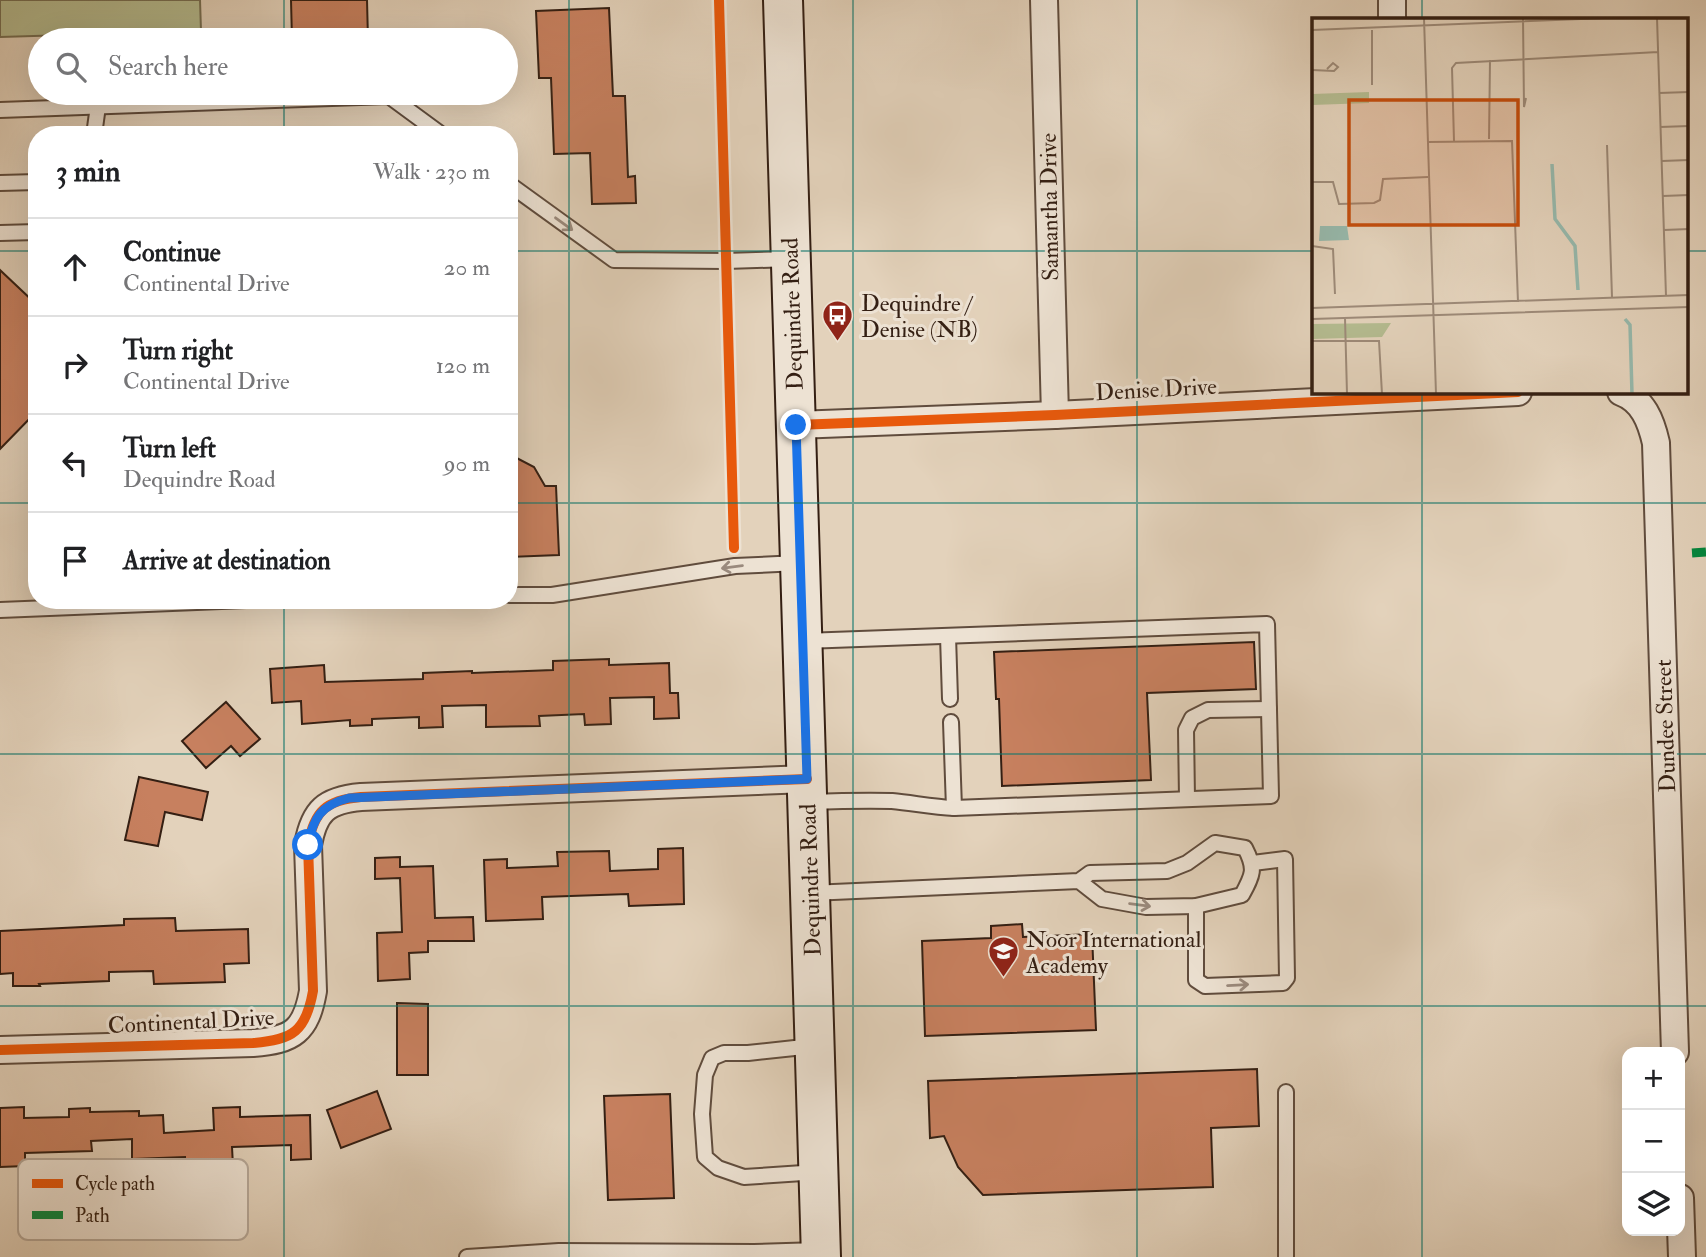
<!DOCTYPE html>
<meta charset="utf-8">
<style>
:root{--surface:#fff;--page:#f2f2f2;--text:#202124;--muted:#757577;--line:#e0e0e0}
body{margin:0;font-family:"IM FELL Double Pica",serif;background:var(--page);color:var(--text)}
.controls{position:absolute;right:21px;bottom:21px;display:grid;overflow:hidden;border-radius:14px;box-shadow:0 7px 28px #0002}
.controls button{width:63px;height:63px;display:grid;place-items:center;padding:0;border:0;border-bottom:2px solid var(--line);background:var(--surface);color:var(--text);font:35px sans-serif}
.stop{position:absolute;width:21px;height:21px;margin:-16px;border:5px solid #1a73e8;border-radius:50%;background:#fff}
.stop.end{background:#1a73e8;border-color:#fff;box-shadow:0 2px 7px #0008}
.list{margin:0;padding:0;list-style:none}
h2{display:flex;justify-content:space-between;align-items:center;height:91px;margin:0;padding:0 28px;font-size:30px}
h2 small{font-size:23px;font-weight:400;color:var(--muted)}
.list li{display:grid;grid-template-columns:46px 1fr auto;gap:21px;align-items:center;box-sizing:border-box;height:98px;padding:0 28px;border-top:2px solid var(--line)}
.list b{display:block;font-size:26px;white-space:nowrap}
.list p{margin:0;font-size:23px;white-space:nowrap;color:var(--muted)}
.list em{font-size:23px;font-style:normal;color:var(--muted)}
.icon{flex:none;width:38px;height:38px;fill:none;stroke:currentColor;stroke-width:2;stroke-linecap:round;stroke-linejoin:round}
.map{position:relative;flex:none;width:1706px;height:1257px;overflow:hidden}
.search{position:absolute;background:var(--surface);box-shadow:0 7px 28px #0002;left:28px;top:28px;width:490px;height:77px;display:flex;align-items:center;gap:18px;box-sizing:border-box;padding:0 24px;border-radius:38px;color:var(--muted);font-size:26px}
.panel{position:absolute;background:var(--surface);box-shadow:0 7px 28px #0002;left:28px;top:126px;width:490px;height:483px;border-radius:28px}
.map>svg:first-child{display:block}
</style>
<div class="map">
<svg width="1706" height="1257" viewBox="0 0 1706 1257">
<rect width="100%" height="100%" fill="#e3d2bb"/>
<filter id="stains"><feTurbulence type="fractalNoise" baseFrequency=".00286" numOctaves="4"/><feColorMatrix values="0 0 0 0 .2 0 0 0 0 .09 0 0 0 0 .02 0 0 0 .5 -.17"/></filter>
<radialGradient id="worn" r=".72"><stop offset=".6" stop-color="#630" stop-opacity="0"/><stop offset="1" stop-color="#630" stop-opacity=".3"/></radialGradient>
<path fill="#b4bb90" stroke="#746d52" stroke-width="2" d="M 0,0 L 200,0 L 201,31 L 0,37 Z"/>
<g fill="#c7805f" stroke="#341f13" stroke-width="2">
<path d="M 291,0 L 367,0 L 368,40 L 292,40 Z"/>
<path d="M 609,8 L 613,96 L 625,96 L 628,177 L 635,176 L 636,203 L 592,204 L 590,153 L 554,154 L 551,78 L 539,78 L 536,11 Z"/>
<path d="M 0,270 L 37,305 L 37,411 L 0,449 Z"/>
<path d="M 509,454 L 534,467 L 545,486 L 556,486 L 559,555 L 509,557 Z"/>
<path d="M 1254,642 L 1256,689 L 1147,693 L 1151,780 L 1002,786 L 999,699 L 996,699 L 994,652 Z"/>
<path d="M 609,659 L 609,665 L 669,663 L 670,693 L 678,693 L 679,718 L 654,719 L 654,697 L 610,698 L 611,724 L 585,725 L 584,714 L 539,716 L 540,726 L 486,727 L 486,705 L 442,706 L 443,727 L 419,728 L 419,717 L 372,719 L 372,725 L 350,726 L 350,720 L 302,724 L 301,701 L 272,703 L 270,669 L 324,665 L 325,682 L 423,679 L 423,673 L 472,671 L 472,673 L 553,670 L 553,661 Z"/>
<path d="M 226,702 L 260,739 L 240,756 L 231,746 L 206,768 L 182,741 Z"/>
<path d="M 139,777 L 208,792 L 202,820 L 165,812 L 158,846 L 125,840 Z"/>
<path d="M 683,848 L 684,904 L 629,906 L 628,894 L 542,897 L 543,919 L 486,921 L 484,860 L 507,859 L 507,868 L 558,866 L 557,852 L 609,851 L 610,871 L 658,869 L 658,849 Z"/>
<path d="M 400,857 L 400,867 L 433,866 L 435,918 L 473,917 L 474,941 L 428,941 L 428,952 L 409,953 L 410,979 L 378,981 L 377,933 L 402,932 L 400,878 L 375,879 L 375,858 Z"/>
<path d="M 175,918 L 176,931 L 248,929 L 249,963 L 224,964 L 225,982 L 154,984 L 153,971 L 109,972 L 109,981 L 39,984 L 40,986 L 13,986 L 13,973 L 0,974 L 0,931 L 124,925 L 124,919 Z"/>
<path d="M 1022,924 L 1023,937 L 1092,934 L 1096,1030 L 925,1036 L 922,941 L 991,938 L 991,926 Z"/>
<path d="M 397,1003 L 428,1004 L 428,1075 L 397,1075 Z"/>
<path d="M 1257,1069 L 1259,1126 L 1211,1128 L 1213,1187 L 983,1195 L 958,1167 L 944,1136 L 930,1138 L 928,1081 Z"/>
<path d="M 377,1091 L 391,1129 L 341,1148 L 327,1110 Z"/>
<path d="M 670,1094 L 674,1198 L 608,1200 L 604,1096 Z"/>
<path d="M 24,1107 L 24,1118 L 69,1117 L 69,1109 L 90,1108 L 90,1112 L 139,1111 L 139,1116 L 163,1115 L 164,1133 L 214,1130 L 213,1108 L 240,1107 L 240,1117 L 310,1115 L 311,1159 L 291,1160 L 291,1145 L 232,1147 L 233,1166 L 185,1167 L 185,1157 L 132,1159 L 132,1139 L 91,1141 L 92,1151 L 25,1153 L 25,1166 L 0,1167 L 0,1108 Z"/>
</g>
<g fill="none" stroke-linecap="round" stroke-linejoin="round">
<defs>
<g id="lane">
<path d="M 0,110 L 389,96 L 442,135"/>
<path d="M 94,135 L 98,106"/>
<path d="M 0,183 L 37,182"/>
<path d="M 509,184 L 614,260 L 726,261 L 790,259"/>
<path d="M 0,233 L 37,232"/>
<path d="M 509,595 L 552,595 L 735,566 L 799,563"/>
<path d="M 0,610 L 246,600"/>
<path d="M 948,636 L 950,699"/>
<path d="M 804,641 L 1267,624 L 1271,796 L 954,808 C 933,807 913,803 892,801 C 864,800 836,801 807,802"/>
<path d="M 951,722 L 954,808"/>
<path d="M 1187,798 L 1186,730 L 1192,718 L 1208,710 L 1269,709"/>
<path d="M 811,893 L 1079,881 L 1090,873 L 1167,871 L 1187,863 L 1215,843 L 1245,848 C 1256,869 1253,875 1242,895 L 1196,906 L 1146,907 L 1102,899 L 1079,881"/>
<path d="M 1196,906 L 1196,980 L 1205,986 L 1283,983 L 1287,978 L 1285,859 L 1253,863"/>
<path d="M 813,1046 L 748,1053 L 724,1053 L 712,1058 L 705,1075 L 702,1114 L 705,1157 L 718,1168 L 744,1177 L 818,1172"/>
<path d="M 1286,1092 L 1286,1257"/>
<path d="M 467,1257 L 559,1251 L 754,1252 L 819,1250"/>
</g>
<g id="street">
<path d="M 1044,0 L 1055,415"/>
<path d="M 1392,0 L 1392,19"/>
<path d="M 1621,392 C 1643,400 1651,421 1656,443 L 1675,1052"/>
<path d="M 796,425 L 1055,415 L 1518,392"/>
<path d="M 0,1050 L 253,1043 C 293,1040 306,1031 313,991 L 308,845 C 314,811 326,800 361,797 L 807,779"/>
<path d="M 1680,1198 L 1682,1257"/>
</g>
<path id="secondary" d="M 783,0 L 821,1257"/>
</defs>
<use href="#lane" stroke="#604c3d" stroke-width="18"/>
<use href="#street" stroke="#604c3d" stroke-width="30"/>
<use href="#secondary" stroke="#341f13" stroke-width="42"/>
<use href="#lane" stroke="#ede2d3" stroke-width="14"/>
<use href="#street" stroke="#ede2d3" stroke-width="26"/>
<use href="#secondary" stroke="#ede2d3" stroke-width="38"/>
<path stroke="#00873e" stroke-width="9" stroke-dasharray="18 9" stroke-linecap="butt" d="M 1692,553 L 1706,552"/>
<defs>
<g id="cycleway">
<path d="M 719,0 L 734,548"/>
<path d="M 796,425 L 1055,415 L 1518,392"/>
<path d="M 0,1050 L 253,1043 C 293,1040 306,1031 313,991 L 308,845 C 314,811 326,800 361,797 L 807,779"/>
</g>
</defs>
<use href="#cycleway" stroke="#ede2d3" stroke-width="15"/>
<use href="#cycleway" stroke="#e8590c" stroke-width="10"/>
</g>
<defs><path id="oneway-shaft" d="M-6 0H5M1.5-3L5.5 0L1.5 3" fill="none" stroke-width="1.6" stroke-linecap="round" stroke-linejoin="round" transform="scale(1.75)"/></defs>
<g stroke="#9a8a7d">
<use href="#oneway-shaft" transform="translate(564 224) rotate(36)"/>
<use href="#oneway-shaft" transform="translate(732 567) rotate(173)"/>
<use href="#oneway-shaft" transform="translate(1140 905) rotate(7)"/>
<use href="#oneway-shaft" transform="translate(1238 985) rotate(-3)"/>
</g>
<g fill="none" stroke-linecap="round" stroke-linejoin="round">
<path stroke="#1a73e8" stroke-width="9" d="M 308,845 C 313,818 321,805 349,798 L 807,779 L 796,425"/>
</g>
<path fill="none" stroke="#0f766e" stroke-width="2" stroke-opacity="0.55" d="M 284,0 L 284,40M 569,0 L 569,1257M 853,0 L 853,1257M 1137,0 L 1137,1257M 1422,0 L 1422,19M 284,93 L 284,135M 0,251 L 37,251M 509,251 L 1314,251M 1687,251 L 1706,251M 1422,392 L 1422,1257M 0,503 L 37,503M 509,503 L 1706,503M 284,600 L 284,1257M 0,754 L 1706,754M 0,1006 L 1706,1006"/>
<defs>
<symbol id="bus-pin" viewBox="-11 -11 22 30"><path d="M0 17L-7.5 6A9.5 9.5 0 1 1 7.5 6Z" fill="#8f2418" stroke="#ede2d3"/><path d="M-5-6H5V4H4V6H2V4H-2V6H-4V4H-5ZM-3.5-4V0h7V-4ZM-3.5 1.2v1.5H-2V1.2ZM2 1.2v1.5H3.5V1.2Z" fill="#fff"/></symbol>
<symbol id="school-pin" viewBox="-11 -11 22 30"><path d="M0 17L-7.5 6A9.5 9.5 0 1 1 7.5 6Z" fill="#8f2418" stroke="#ede2d3"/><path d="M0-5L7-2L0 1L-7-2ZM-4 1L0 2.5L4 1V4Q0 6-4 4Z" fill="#fff"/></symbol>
</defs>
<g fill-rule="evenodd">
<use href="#bus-pin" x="820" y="298" width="35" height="47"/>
<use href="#school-pin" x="986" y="934" width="35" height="47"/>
</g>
<g text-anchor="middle" stroke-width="6" stroke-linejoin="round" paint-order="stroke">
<g font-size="23" fill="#341f13" stroke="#ede2d3">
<text transform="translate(1049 207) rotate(-91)" y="8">Samantha Drive</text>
<text transform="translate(792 314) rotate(-92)" y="8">Dequindre Road</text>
<text transform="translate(1156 389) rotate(-3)" y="8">Denise Drive</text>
<text transform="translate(1665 726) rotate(-92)" y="8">Dundee Street</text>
<text transform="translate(810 880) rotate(-92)" y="8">Dequindre Road</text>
<text transform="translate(191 1021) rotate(-3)" y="8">Continental Drive</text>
</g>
<g font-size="23" fill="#341f13" stroke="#ede2d3" text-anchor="start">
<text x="861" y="311">Dequindre /<tspan x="861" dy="26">Denise (NB)</tspan></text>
<text x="1026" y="947">Noor International<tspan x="1026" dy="26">Academy</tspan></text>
</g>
</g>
<g transform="translate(1312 18)">
<rect width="376" height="376" fill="#e3d2bb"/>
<path d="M 57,74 L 57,85 L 0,87 L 0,76 ZM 79,305 L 70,319 L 0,321 L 0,306 Z" fill="#b4bb90"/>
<path d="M 8,208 L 35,208 L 37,222 L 7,223 Z" fill="#96b8ab"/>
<path fill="none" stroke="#96b8ab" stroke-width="3.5" d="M 240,146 L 243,201 L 263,228 L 266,272M 313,301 L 318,307 L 320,376"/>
<path fill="none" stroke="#9d8a78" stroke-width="2" d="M 112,0 L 124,376M 211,0 L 212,89 L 214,80M 345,0 L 354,278M 0,12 L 294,0M 60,12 L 60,67M 0,52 L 22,53 L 26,49 L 21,45 L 15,51M 347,75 L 377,74M 348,109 L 377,108M 177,121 L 178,42M 142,123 L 140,50 L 144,45 L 346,34M 116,124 L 200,123 L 206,284M 295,127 L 300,279M 350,143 L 377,142M 0,164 L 21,164 L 27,186 L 62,185 L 68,182 L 71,161 L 116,159M 351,178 L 377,177M 352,212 L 377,211M 0,228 L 21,231 L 23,276M 0,290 L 377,277M 33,300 L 35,376M 0,301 L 377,289M 0,323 L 67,323 L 70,376"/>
<path fill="#c44d0d" fill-opacity="0.15" stroke="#c44d0d" stroke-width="3.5" d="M 37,82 L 206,82 L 206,207 L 37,207 Z"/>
<rect width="376" height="376" fill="none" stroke="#341f13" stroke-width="3.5"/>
</g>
<rect x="18" y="1159" width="230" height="81" rx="10" fill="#ede2d3" stroke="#b6a899" stroke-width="2"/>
<rect x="32" y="1179" width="31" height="9" fill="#e8590c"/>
<rect x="32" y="1211" width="31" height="8" fill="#00873e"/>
<g font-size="19" fill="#341f13">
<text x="75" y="1190">Cycle path</text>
<text x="75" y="1222">Path</text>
</g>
<rect width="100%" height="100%" filter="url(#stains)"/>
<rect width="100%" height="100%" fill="url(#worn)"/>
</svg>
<div class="controls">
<button>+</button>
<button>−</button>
<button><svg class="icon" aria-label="layers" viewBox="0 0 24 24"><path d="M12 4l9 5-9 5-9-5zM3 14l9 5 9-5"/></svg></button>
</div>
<div class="stop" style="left:308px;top:845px"></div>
<div class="stop end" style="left:796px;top:425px"></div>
<div class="search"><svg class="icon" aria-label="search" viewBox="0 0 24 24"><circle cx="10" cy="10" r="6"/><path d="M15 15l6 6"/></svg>Search here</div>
<section class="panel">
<h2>3 min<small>Walk · 230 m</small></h2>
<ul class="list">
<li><svg class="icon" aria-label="ahead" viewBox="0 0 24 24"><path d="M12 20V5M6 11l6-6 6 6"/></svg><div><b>Continue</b><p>Continental Drive</p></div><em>20 m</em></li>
<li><svg class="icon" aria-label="right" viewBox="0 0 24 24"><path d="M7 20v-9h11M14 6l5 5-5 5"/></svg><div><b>Turn right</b><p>Continental Drive</p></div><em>120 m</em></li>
<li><svg class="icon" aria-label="left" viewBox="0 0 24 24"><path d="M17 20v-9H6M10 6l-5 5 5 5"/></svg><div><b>Turn left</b><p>Dequindre Road</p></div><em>90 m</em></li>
<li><svg class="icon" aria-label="arrive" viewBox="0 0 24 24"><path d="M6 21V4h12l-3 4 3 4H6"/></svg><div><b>Arrive at destination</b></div></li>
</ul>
</section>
</div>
